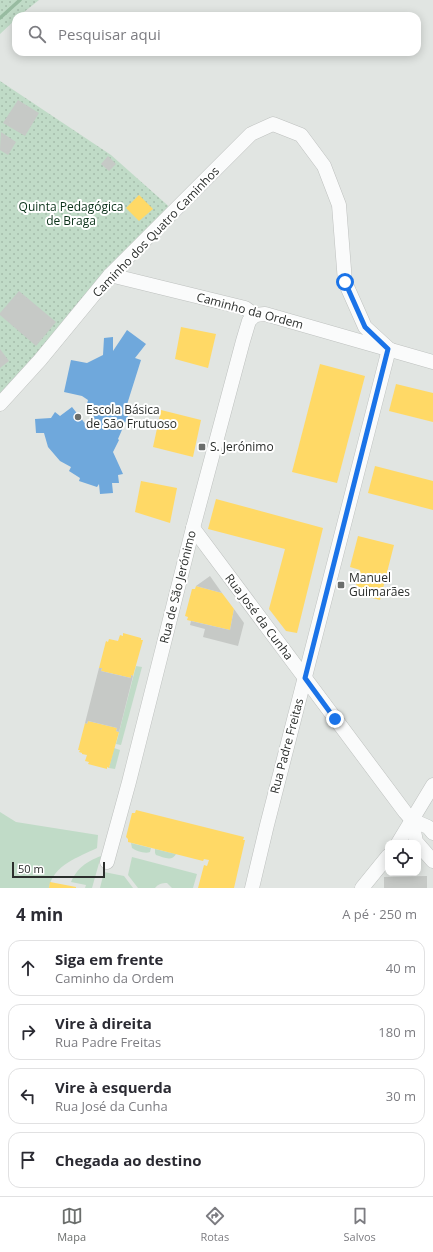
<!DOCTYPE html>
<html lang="pt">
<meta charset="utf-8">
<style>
:root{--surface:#fff;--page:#f2f2f3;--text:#2b2b33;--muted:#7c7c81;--line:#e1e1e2;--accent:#6b6e6c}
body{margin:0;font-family:"Open Sans",sans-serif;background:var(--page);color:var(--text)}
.controls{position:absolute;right:12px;bottom:12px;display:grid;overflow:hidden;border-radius:8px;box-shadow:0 2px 10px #0003}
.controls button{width:36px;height:36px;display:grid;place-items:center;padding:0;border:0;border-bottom:1px solid var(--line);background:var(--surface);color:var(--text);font:20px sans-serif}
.scale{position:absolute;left:12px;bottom:10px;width:93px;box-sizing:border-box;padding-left:4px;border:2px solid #2b2e2c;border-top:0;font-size:11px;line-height:14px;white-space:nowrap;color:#2b2e2c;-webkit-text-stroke:3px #fff;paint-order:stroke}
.stop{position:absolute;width:12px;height:12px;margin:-9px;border:3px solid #1a73e8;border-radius:50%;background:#fff}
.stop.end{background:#1a73e8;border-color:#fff;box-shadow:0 1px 4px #0008}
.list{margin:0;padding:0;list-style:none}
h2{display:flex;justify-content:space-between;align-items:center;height:52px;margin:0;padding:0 16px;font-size:17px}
h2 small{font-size:13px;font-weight:400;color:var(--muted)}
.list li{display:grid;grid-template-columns:26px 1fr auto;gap:12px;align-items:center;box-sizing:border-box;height:56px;margin:0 8px 8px;padding:0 8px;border:1px solid var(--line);border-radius:12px}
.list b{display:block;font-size:15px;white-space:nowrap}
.list p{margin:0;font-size:13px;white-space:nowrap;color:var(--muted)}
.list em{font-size:13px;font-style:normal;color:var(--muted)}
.icon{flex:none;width:22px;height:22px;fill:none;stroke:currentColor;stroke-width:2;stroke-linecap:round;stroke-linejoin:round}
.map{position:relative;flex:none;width:433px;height:888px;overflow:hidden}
.search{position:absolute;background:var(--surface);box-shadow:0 2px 10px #0003;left:12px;right:12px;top:12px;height:44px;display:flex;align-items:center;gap:10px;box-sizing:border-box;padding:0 14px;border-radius:12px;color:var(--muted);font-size:15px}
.sheet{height:308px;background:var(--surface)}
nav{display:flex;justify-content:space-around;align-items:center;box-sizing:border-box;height:56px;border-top:1px solid var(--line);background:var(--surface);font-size:11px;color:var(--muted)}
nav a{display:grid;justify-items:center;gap:2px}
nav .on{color:var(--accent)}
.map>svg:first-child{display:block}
</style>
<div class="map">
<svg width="433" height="888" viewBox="0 0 433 888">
<defs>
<pattern id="park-dots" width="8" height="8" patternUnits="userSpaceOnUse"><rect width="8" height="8" fill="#c0dbc7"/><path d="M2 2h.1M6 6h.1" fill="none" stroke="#a5bcab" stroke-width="1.8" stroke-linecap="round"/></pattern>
</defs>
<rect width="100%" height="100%" fill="#e1e5e2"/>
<g fill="#c0dbc7">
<path d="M 136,666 L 142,667 L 121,745 L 116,744 Z"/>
<path d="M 114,748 L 120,750 L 115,769 L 109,768 Z"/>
<path d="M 0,812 L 16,822 L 98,835 L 97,848 C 79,857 53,865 49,888 L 0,888 Z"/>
<path d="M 131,843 L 151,848 L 150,852 C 145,854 136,851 132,848 Z"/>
<path d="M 155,849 L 176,854 C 172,862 163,857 156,855 L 155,853 Z"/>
<path d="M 101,856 L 92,888 L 85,888 L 86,885 L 71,882 C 78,867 86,862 101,856 Z"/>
<path d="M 132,857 L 197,874 L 193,888 L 172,888 L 167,883 C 162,883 158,884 155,888 L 138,888 L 128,875 Z"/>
<path d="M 104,872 L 124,876 L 133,888 L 100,888 Z"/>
</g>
<g fill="url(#park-dots)">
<path d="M 0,0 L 39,0 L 19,16 L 16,16 L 16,19 L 0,34 Z"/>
<path d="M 0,81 L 111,155 L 174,211 L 0,404 Z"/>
</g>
<g fill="#ffd966">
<path d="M 139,195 L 153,209 L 139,221 L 126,208 Z"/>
<path d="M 181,327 L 216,334 L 208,368 L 175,359 Z"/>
<path d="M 320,364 L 365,376 L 337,483 L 292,472 Z"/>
<path d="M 396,384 L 433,393 L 433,422 L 389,411 Z"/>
<path d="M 161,410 L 201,420 L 193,457 L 153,447 Z"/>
<path d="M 375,466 L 433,481 L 433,510 L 368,493 Z"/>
<path d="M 141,481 L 177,488 L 170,523 L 135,512 Z"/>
<path d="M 216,499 L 323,528 L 297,633 L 286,631 L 269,609 L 285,549 L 208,529 Z"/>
<path d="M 358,536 L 394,545 L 380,600 L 354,593 L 360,570 L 350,567 Z"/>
<path d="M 196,586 L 222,593 L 234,609 L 230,630 L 187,620 L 188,617 L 185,616 L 192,589 L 195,589 Z"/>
<path d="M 123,633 L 141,638 L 141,640 L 143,640 L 133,676 L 131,675 L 131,678 L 101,671 L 102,668 L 99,668 L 106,641 L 108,642 L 109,639 L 118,641 L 120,635 L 123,636 Z"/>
<path d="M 88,721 L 117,728 L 116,731 L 119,732 L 109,768 L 107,767 L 107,769 L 88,764 L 89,762 L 85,761 L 87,755 L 82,754 L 82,753 L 79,752 L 80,750 L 78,750 L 85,723 L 87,724 Z"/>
<path d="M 136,810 L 244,837 L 243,840 L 245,840 L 234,888 L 198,888 L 204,865 L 207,866 L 209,860 L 204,859 L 203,861 L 128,842 L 128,839 L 126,837 L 132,813 L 135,813 Z"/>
<path d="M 50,882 L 76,887 L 76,888 L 49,888 Z"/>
</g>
<path fill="#6fa8dc" d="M 127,330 L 146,344 L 135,358 L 141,360 L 124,414 L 128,416 L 118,439 L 119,440 L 113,452 L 123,474 L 118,475 L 119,483 L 112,483 L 113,493 L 100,494 L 99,484 L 97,487 L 79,481 L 80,478 L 69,471 L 71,467 L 60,461 L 48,447 L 44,433 L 36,433 L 35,419 L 51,418 L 55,412 L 60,416 L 72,407 L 87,426 L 96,406 L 87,404 L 88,400 L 82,396 L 64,392 L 71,360 L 87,363 L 103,355 L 104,338 L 113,337 L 113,351 Z"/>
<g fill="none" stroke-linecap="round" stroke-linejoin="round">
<path stroke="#98bba1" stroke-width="3.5" d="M 0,18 L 20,0"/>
</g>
<g fill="#c6c9c6">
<path d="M 18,100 L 39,113 L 25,136 L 3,123 Z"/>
<path d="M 1,132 L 16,142 L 8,155 L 0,150 Z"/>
<path d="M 108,156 L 116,164 L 109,171 L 101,164 Z"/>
<path d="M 19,291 L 56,322 L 36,346 L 0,315 L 0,313 Z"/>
<path d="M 0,349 L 9,361 L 0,368 Z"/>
<path d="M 210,576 L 222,593 L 196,586 Z"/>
<path d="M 234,609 L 244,623 L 238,646 L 203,637 L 205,629 L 190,625 L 191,621 L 230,630 Z"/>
<path d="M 99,668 L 102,668 L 101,671 L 131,678 L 131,675 L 133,676 L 119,732 L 116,731 L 117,728 L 88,721 L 87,724 L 85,723 Z"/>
<path d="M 427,876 L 427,888 L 384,888 L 384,877 Z"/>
</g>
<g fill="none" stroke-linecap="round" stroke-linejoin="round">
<defs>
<g id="minor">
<path d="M 110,275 L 245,308 L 255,315 L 265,314 L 433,362"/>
<path d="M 0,404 L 40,360 L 110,275 L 251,134 L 273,124 L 301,135 L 324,166 L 339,205 L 345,282 L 365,327 L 389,349"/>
<path d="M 193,528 L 405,812 L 412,820 L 428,827 L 433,833"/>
<path d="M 412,820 L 416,842 L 417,843"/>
<path d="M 398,843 L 433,785"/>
<path d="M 418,844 L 433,861"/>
<path d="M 107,862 L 129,782 L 193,528 L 243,341 L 249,321 L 255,315"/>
<path d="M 252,888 L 267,825 L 389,349"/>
<path d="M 362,888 L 388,856"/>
</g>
</defs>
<use href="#minor" stroke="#bec1bf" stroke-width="15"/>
<use href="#minor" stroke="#fafbfb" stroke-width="14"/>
</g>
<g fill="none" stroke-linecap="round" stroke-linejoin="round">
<path stroke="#1a73e8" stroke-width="5" d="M 335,719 L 305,678 L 388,349 L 365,327 L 345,282"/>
</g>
<g fill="#6b6e6c" stroke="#fff" stroke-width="1.5">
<circle cx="78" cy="417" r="4"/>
<rect x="198" y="443" width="8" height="8" rx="2"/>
<rect x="337" y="581" width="8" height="8" rx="2"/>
</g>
<g text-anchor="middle" stroke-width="4" stroke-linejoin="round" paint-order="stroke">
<g font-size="12" fill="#0a3219" stroke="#fff">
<text x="71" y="211">Quinta Pedagógica<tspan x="71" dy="14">de Braga</tspan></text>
</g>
<g font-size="12" fill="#2b2e2c" stroke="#fff">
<text transform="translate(156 232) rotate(-46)" y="4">Caminho dos Quatro Caminhos</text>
<text transform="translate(250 311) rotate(15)" y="4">Caminho da Ordem</text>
<text transform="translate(178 587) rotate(-76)" y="4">Rua de São Jerónimo</text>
<text transform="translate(259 617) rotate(53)" y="4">Rua José da Cunha</text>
<text transform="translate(287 746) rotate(-75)" y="4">Rua Padre Freitas</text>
</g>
<g font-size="12" fill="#2b2e2c" stroke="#fff" text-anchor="start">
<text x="86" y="414">Escola Básica<tspan x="86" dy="14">de São Frutuoso</tspan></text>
<text x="210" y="451">S. Jerónimo</text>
<text x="349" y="582">Manuel<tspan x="349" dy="14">Guimarães</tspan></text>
</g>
</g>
</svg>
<div class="controls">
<button><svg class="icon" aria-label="locate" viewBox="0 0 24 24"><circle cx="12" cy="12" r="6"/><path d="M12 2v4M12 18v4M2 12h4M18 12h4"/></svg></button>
</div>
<div class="scale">50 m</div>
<div class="stop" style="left:345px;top:282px"></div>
<div class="stop end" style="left:335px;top:719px"></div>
<div class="search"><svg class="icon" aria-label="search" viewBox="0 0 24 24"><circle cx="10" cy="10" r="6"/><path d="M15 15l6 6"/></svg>Pesquisar aqui</div>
</div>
<section class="sheet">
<h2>4 min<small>A pé · 250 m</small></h2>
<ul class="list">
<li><svg class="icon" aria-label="ahead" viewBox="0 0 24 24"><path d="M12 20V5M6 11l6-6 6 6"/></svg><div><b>Siga em frente</b><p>Caminho da Ordem</p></div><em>40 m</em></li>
<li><svg class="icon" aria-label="right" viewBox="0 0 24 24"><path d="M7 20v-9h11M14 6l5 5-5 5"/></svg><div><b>Vire à direita</b><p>Rua Padre Freitas</p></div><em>180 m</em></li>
<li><svg class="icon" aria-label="left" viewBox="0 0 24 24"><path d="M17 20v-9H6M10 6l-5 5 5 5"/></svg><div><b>Vire à esquerda</b><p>Rua José da Cunha</p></div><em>30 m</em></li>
<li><svg class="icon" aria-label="arrive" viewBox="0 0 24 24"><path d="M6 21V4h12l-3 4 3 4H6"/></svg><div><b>Chegada ao destino</b></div></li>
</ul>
</section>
<nav>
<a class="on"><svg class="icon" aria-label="map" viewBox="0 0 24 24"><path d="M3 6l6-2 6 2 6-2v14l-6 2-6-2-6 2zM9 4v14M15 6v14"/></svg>Mapa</a>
<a><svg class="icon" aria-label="directions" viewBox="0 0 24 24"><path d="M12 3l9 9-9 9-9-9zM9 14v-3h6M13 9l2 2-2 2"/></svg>Rotas</a>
<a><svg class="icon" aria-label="saved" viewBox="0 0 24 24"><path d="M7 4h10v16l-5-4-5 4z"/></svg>Salvos</a>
</nav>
